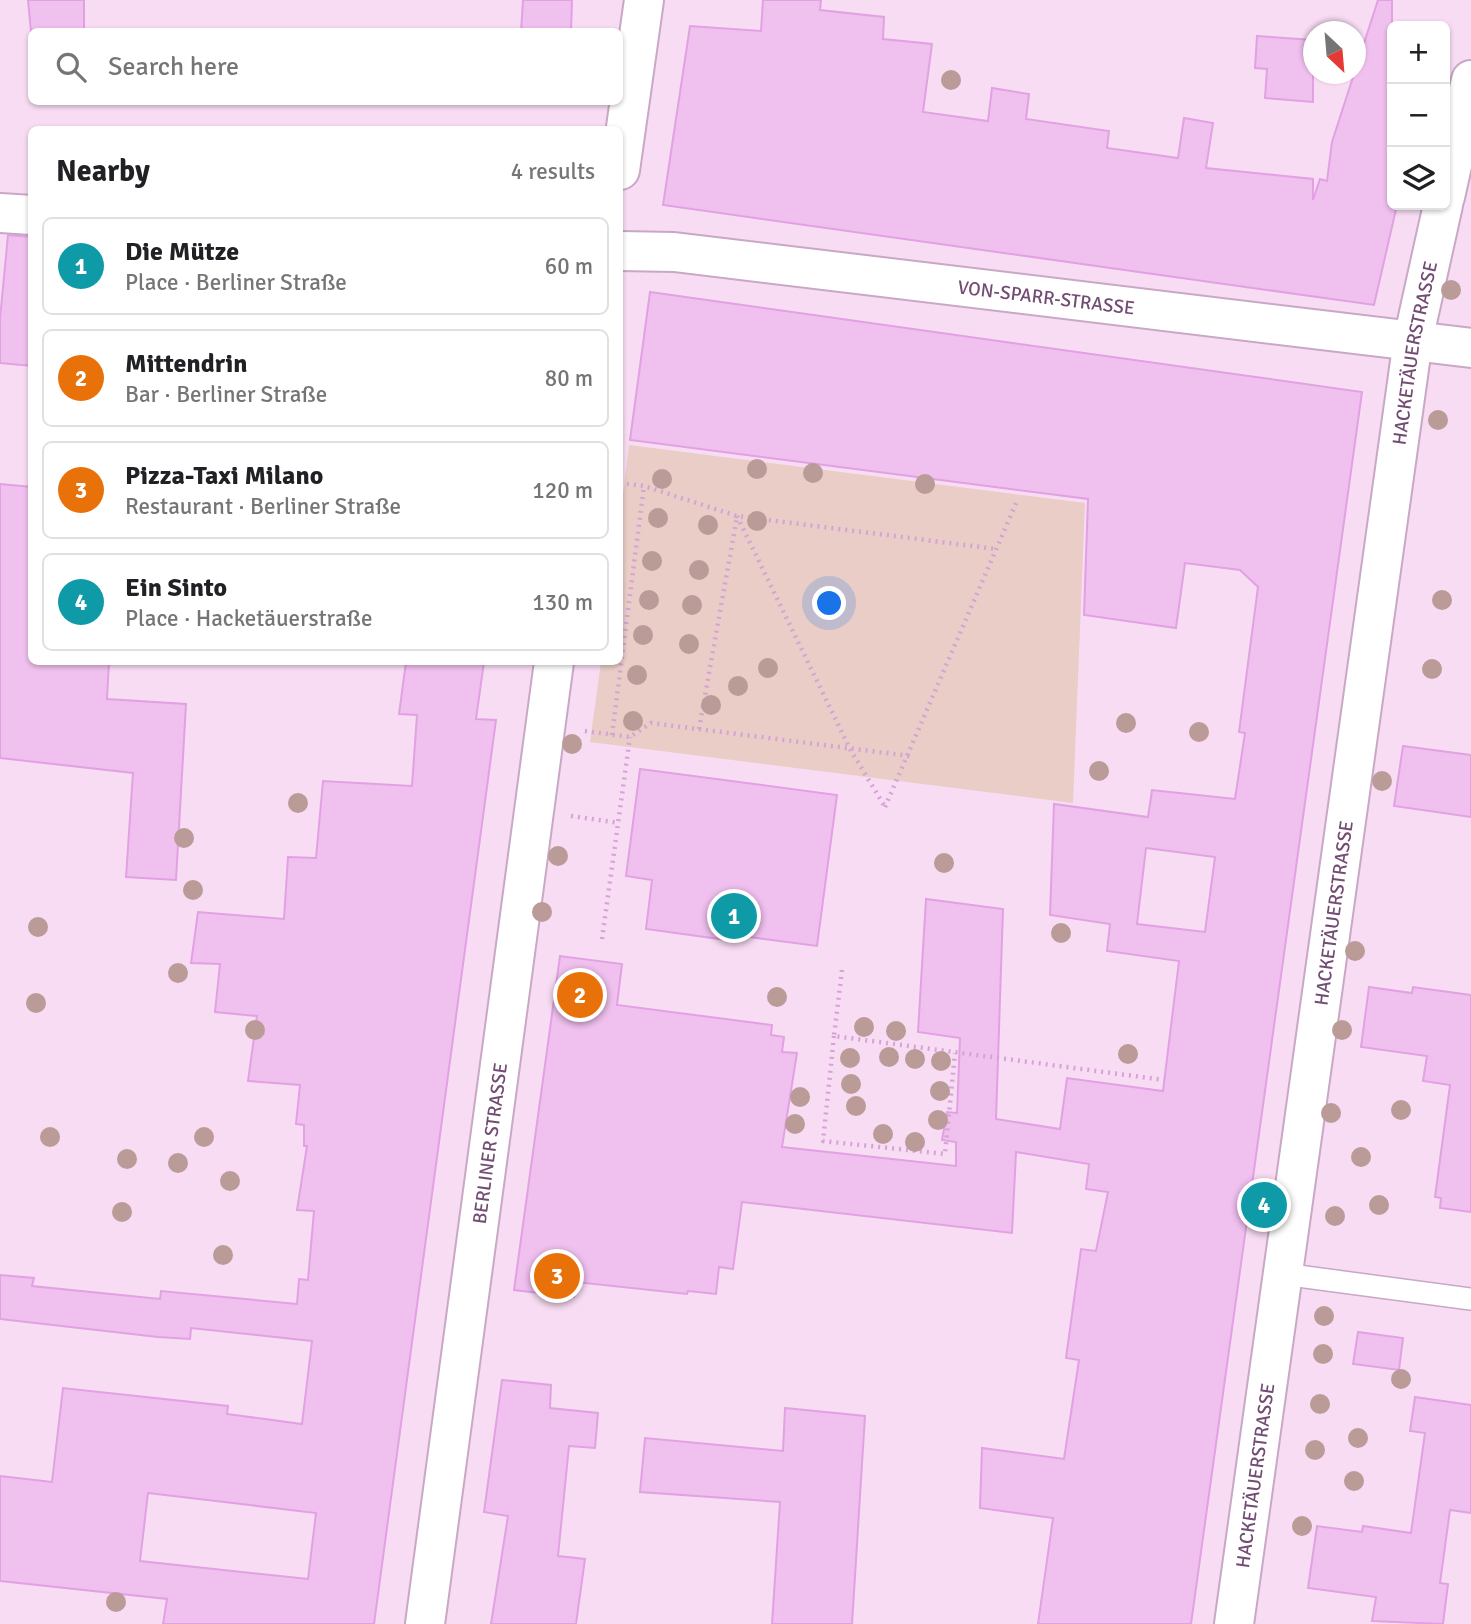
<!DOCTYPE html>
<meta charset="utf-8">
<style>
:root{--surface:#fff;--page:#f2f2f2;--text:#202124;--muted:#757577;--line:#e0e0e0;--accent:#db2777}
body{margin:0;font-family:Signika,sans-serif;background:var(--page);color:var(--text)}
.controls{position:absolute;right:21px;top:21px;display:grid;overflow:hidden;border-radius:10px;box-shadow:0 2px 5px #0004}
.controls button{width:63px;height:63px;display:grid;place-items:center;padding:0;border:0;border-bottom:2px solid var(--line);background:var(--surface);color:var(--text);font:35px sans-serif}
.compass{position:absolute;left:1303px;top:21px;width:63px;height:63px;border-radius:50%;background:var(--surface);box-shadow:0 2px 5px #0004;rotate:154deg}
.you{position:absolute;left:830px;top:604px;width:24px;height:24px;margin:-18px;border:5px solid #fff;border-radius:50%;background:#1a73e8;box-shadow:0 0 0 10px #1a73e833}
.badge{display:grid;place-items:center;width:46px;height:46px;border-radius:50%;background:var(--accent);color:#fff;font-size:23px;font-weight:700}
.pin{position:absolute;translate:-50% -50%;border:4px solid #fff;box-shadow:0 2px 7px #0006}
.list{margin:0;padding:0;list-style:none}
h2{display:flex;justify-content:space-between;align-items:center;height:91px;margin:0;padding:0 28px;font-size:30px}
h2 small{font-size:23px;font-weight:400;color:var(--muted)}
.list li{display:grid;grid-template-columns:46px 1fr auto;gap:21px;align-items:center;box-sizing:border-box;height:98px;margin:0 14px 14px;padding:0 14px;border:2px solid var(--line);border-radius:10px}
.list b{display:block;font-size:26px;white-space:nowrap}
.list p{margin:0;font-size:23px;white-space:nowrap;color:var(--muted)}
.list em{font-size:23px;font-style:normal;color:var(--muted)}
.icon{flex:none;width:38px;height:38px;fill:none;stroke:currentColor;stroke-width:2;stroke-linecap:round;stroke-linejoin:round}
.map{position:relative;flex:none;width:1471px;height:1624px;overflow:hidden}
.search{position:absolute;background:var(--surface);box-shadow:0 2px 5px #0004;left:28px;top:28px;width:595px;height:77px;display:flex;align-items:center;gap:18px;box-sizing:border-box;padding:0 24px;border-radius:10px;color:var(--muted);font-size:26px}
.panel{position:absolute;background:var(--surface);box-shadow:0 2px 5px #0004;left:28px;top:126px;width:595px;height:539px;border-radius:10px}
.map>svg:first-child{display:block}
</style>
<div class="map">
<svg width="1471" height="1624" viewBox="0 0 1471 1624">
<rect width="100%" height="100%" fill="#fbe7f7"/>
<path fill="#f8dcf3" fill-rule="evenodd" d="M 0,0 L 1471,0 L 1471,1624 L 0,1624 ZM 1392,26 L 1445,26 L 1445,205 L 1392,205 ZM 32,32 L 620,32 L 620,102 L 32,102 ZM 1314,32 L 1356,32 L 1356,74 L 1314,74 ZM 32,130 L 620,130 L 620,662 L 32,662 Z"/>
<path fill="#e9cdc6" d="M 629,445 L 1085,503 L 1073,803 L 590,742 L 601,662 L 620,662 L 620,520 Z"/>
<g fill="#f0c0ef" stroke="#e1a1e2" stroke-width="2" fill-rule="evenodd">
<path d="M 28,0 L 84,0 L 84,32 L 31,32 Z"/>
<path d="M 523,0 L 572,0 L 571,32 L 521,32 Z"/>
<path d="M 763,0 L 821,0 L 820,10 L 884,17 L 883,39 L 932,44 L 923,112 L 988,121 L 992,88 L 1029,94 L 1026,119 L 1109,131 L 1107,148 L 1178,158 L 1184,118 L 1213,123 L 1206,168 L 1313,179 L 1313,200 L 1320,179 L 1327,181 L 1332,142 L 1378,0 L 1392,0 L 1392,205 L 1397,205 L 1374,305 L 663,205 L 690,26 L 761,31 Z"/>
<path d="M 1257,36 L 1313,40 L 1313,102 L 1265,98 L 1267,69 L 1255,68 Z"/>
<path d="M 8,235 L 32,237 L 32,366 L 0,363 L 0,319 Z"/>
<path d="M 650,292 L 1362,392 L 1191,1624 L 1038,1624 L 1053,1518 L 980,1508 L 982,1448 L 1064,1459 L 1079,1360 L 1066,1358 L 1081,1249 L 1096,1251 L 1108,1192 L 1086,1189 L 1089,1164 L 1016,1152 L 1012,1233 L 742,1202 L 733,1269 L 719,1267 L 716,1294 L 688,1291 L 687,1294 L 576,1282 L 574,1297 L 514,1290 L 560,956 L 622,964 L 617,1005 L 772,1025 L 771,1035 L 784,1037 L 782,1052 L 797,1053 L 782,1147 L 956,1166 L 956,1142 L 942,1140 L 947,1112 L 957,1113 L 960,1038 L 918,1032 L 926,899 L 1003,909 L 996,1119 L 1060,1129 L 1067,1078 L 1163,1091 L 1179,961 L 1107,951 L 1110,924 L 1050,915 L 1054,804 L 1148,817 L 1152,790 L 1235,799 L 1245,733 L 1239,732 L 1258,587 L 1240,570 L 1185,563 L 1176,628 L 1084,615 L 1088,499 L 630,440 ZM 1146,848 L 1215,857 L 1205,932 L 1137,924 Z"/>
<path d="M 0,484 L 32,487 L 32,662 L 109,662 L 107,699 L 186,704 L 176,880 L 126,877 L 133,773 L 0,758 Z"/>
<path d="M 406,662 L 484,662 L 476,719 L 496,720 L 374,1624 L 163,1624 L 167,1599 L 0,1581 L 0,1476 L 52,1482 L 63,1388 L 228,1406 L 227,1414 L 302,1424 L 312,1341 L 191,1328 L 190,1339 L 158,1337 L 0,1319 L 0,1275 L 34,1278 L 32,1286 L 160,1299 L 161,1291 L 297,1304 L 299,1279 L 308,1280 L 314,1211 L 297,1210 L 307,1146 L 304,1146 L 304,1125 L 296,1124 L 300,1085 L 248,1081 L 257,1016 L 215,1012 L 220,964 L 191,963 L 198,912 L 284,919 L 288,857 L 316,858 L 323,781 L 412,786 L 417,715 L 399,714 ZM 148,1493 L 316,1513 L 308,1579 L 140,1561 Z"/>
<path d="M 1403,746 L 1471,755 L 1471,817 L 1394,806 Z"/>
<path d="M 640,769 L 837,795 L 817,946 L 727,934 L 727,940 L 646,929 L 652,880 L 626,876 Z"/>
<path d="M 1369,987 L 1412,993 L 1413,987 L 1471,995 L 1471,1212 L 1440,1208 L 1441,1198 L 1435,1197 L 1450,1085 L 1423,1081 L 1427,1056 L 1361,1047 Z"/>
<path d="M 1358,1332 L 1403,1338 L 1399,1370 L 1353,1364 Z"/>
<path d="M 502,1380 L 551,1385 L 550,1408 L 598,1413 L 595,1448 L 569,1446 L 558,1556 L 585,1559 L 576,1624 L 491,1624 L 508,1516 L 484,1512 Z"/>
<path d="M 1415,1397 L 1471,1405 L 1471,1513 L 1450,1510 L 1440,1583 L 1448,1584 L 1443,1624 L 1372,1621 L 1376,1597 L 1308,1588 L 1317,1526 L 1362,1532 L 1363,1526 L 1411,1533 L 1425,1433 L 1410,1431 Z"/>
<path d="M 785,1408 L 865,1416 L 852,1624 L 772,1624 L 780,1502 L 640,1492 L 645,1438 L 783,1451 Z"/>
</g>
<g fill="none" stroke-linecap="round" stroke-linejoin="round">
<defs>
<path id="service" d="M 1283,1274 L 1471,1299"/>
<g id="minor">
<path d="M 620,170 L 644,0"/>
<path d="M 1445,197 L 1471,80"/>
<path d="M 0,213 L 32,215"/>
<path id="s1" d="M 620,251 L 674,252 L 1471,348"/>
<path id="s2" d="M 425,1624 L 554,662"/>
<path id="s3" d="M 1234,1624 L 1413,340 L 1443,205"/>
</g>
</defs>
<use href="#service" stroke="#c8a8c6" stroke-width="24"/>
<use href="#minor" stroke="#c8a8c6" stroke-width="42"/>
<g stroke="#d5a3d5" stroke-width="4.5" stroke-dasharray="2 5" stroke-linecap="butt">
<path d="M 620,483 L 644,486 L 737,516 L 996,549"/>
<path d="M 737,516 L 850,749 L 885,807"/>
<path d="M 699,729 L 737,517"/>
<path d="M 585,731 L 630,737 L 651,723 L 910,756"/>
<path d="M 612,735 L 644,486"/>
<path d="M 885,807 L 1017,501"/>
<path d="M 571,816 L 619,823"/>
<path d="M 602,939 L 630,737"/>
<path d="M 842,970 L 834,1036 L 1164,1080"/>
<path d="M 834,1036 L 823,1141 L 945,1154 L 955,1053"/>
</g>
<use href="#service" stroke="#fff" stroke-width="21"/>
<use href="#minor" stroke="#fff" stroke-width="38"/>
</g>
<g fill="#ba9b98">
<circle cx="951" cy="80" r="10"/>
<circle cx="1451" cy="290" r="10"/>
<circle cx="1438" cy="420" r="10"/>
<circle cx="757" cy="469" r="10"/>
<circle cx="813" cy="473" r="10"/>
<circle cx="662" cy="479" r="10"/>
<circle cx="925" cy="484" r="10"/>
<circle cx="658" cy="518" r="10"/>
<circle cx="757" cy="521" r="10"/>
<circle cx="708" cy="525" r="10"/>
<circle cx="652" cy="561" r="10"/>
<circle cx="699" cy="570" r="10"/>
<circle cx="649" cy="600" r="10"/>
<circle cx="1442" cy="600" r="10"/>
<circle cx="692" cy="605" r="10"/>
<circle cx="643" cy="635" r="10"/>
<circle cx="689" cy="644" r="10"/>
<circle cx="768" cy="668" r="10"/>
<circle cx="1432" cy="669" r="10"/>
<circle cx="637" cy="675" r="10"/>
<circle cx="738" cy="686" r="10"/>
<circle cx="711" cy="705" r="10"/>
<circle cx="633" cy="721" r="10"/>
<circle cx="1126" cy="723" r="10"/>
<circle cx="1199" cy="732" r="10"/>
<circle cx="572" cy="744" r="10"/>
<circle cx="1099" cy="771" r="10"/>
<circle cx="1382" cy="781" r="10"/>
<circle cx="298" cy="803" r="10"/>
<circle cx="184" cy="838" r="10"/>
<circle cx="558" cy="856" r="10"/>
<circle cx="944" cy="863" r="10"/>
<circle cx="193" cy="890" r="10"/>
<circle cx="542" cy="912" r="10"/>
<circle cx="38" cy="927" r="10"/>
<circle cx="1061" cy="933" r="10"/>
<circle cx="1355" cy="951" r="10"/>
<circle cx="178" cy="973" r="10"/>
<circle cx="777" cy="997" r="10"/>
<circle cx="36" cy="1003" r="10"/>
<circle cx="864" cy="1027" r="10"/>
<circle cx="255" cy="1030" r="10"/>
<circle cx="1342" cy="1030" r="10"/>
<circle cx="896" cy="1031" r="10"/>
<circle cx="1128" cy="1054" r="10"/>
<circle cx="889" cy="1057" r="10"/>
<circle cx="850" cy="1058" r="10"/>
<circle cx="915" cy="1059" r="10"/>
<circle cx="941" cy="1061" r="10"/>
<circle cx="851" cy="1084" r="10"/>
<circle cx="940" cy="1091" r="10"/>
<circle cx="800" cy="1097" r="10"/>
<circle cx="856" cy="1106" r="10"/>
<circle cx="1401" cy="1110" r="10"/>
<circle cx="1331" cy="1113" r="10"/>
<circle cx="938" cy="1120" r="10"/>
<circle cx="795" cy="1124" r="10"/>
<circle cx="883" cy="1134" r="10"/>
<circle cx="50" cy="1137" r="10"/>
<circle cx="204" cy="1137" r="10"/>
<circle cx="915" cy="1142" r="10"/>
<circle cx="1361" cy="1157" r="10"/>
<circle cx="127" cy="1159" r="10"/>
<circle cx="178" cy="1163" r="10"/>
<circle cx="230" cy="1181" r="10"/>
<circle cx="1379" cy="1205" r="10"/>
<circle cx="122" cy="1212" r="10"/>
<circle cx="1335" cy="1216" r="10"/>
<circle cx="223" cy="1255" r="10"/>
<circle cx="1324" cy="1316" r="10"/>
<circle cx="1323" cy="1354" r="10"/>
<circle cx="1401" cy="1379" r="10"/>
<circle cx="1320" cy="1404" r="10"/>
<circle cx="1358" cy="1438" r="10"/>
<circle cx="1315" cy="1450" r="10"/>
<circle cx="1354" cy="1481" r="10"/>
<circle cx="1302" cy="1526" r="10"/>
<circle cx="116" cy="1602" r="10"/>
</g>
<g text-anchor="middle" stroke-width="7" stroke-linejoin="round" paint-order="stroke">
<g font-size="19" fill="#734c74" stroke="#feedfb">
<text dy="7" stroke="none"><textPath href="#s1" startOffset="429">VON-SPARR-STRASSE</textPath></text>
<text dy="7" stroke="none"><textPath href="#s3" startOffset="1284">HACKETÄUERSTRASSE</textPath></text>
<text dy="7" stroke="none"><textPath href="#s3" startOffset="718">HACKETÄUERSTRASSE</textPath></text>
<text dy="7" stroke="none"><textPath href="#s2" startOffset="485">BERLINER STRASSE</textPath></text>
<text dy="7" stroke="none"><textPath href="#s3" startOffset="150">HACKETÄUERSTRASSE</textPath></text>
</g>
</g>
</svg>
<div class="controls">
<button>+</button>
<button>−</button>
<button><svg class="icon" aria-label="layers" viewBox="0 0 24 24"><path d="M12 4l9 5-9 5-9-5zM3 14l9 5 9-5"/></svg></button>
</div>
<svg class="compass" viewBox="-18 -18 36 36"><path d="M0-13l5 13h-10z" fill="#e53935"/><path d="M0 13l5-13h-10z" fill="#757577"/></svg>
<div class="you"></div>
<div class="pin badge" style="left:734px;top:916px;background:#0f9aa8">1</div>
<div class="pin badge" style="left:580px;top:995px;background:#e8710a">2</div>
<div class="pin badge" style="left:557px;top:1276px;background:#e8710a">3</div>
<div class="pin badge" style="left:1264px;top:1205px;background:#0f9aa8">4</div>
<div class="search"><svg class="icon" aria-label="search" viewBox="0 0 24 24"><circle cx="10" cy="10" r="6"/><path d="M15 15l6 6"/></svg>Search here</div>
<section class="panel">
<h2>Nearby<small>4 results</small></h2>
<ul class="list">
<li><span class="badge" style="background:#0f9aa8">1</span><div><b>Die Mütze</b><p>Place · Berliner Straße</p></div><em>60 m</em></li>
<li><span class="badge" style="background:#e8710a">2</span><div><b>Mittendrin</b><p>Bar · Berliner Straße</p></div><em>80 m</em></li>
<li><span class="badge" style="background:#e8710a">3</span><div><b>Pizza-Taxi Milano</b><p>Restaurant · Berliner Straße</p></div><em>120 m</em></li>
<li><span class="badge" style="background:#0f9aa8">4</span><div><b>Ein Sinto</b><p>Place · Hacketäuerstraße</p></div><em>130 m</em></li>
</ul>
</section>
</div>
